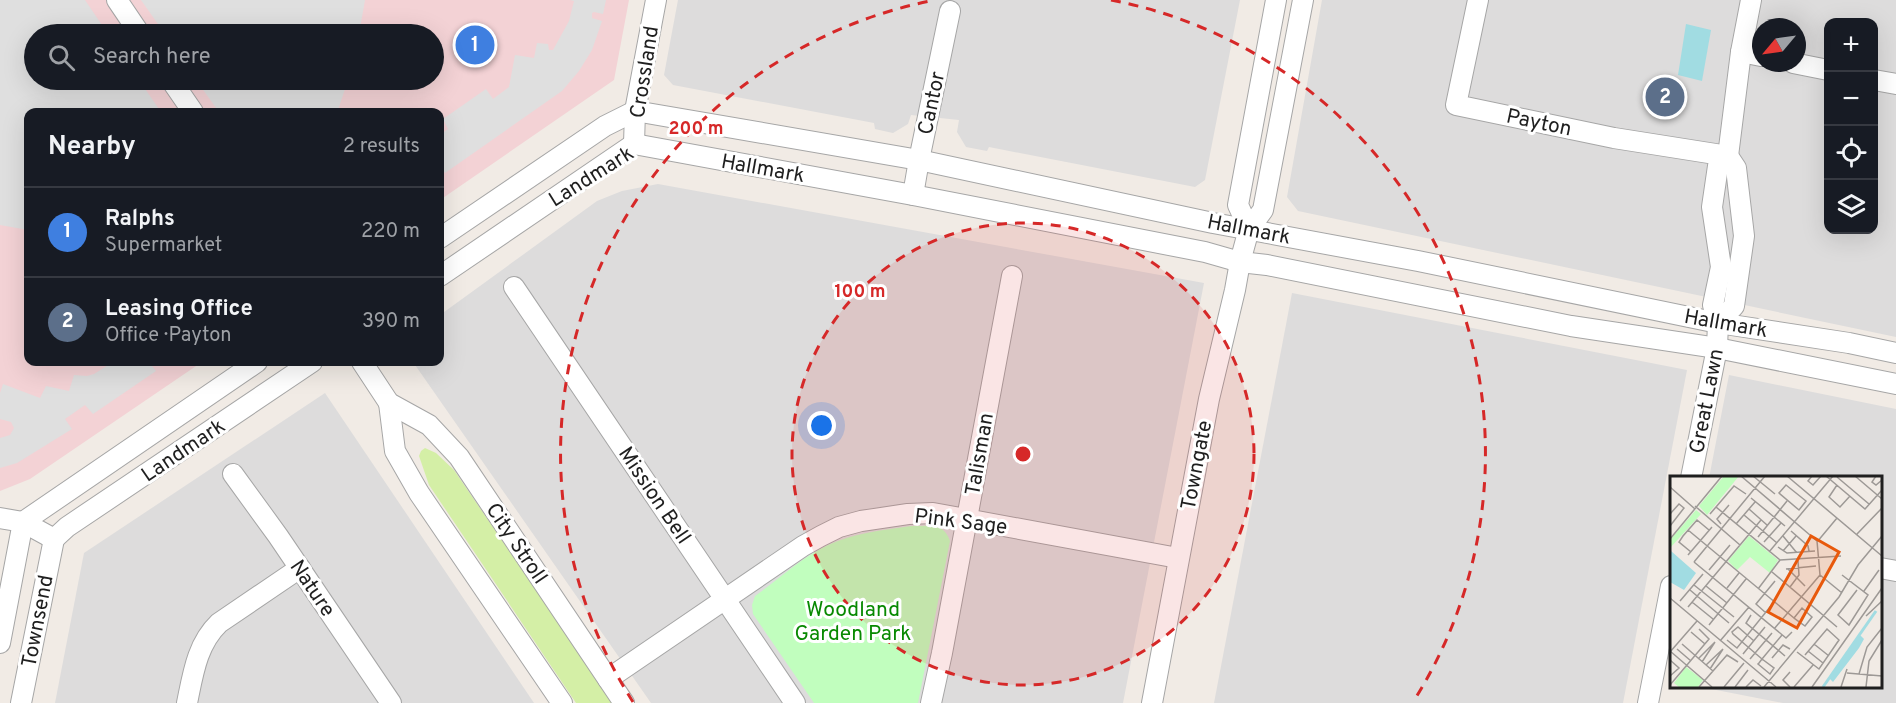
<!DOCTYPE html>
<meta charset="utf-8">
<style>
:root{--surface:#171b24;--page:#20242c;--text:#f1f3f6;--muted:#9ea1a6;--line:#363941;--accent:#8c9099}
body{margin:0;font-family:Overpass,sans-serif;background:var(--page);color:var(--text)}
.controls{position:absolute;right:18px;top:18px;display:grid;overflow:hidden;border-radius:12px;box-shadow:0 6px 24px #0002}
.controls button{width:54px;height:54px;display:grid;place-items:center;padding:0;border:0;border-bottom:2px solid var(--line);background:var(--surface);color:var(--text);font:30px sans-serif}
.compass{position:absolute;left:1752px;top:18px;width:54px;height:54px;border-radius:50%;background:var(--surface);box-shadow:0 6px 24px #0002;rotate:241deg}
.you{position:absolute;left:822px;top:426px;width:21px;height:21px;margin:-15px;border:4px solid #fff;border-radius:50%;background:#1a73e8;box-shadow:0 0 0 9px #1a73e833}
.badge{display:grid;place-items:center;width:39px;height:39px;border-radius:50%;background:var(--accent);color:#fff;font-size:20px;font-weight:700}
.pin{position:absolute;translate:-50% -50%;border:3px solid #fff;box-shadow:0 2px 6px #0006}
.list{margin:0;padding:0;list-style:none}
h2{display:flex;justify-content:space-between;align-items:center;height:78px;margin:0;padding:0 24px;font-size:26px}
h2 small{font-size:20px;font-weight:400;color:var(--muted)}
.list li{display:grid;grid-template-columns:39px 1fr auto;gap:18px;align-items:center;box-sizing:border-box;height:90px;padding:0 24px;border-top:2px solid var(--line)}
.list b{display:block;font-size:22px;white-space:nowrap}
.list p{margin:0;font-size:20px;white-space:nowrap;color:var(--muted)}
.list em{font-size:20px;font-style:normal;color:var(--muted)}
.icon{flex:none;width:33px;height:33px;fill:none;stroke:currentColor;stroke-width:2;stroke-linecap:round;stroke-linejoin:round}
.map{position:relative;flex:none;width:1896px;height:703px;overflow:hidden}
.search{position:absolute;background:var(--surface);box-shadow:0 6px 24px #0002;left:24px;top:24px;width:420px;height:66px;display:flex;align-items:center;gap:15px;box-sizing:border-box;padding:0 21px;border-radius:33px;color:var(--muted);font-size:22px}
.panel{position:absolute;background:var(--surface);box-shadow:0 6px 24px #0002;left:24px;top:108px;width:420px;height:258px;border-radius:12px}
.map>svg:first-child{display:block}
</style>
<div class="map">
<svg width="1896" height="703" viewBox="0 0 1896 703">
<rect width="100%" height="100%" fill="#f1ebe5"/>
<g fill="#dddcdc" fill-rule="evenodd">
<path d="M 678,0 L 1240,0 L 1205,180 L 1195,187 L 989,147 L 987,151 L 966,147 L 957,132 L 959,120 L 911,115 L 908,124 L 893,133 L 875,129 L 874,123 L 673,85 L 664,75 Z"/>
<path d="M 1322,0 L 1896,0 L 1896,337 L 1298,211 L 1287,197 ZM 1828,22 L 1874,22 L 1874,230 L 1828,230 ZM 1761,27 L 1797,27 L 1797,63 L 1761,63 Z"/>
<path d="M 658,184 L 1204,283 L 1123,703 L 651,703 L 413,362 L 440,362 L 440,315 L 597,201 L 622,191 Z"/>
<path d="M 1292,293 L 1687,370 L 1623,703 L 1214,703 Z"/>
<path d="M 1729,375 L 1896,409 L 1896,703 L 1783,703 L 1701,687 L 1880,686 L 1880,478 L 1709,478 Z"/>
<path d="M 325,393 L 534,703 L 55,703 L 84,553 Z"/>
</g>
<path fill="#f3d2d5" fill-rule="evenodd" d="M 0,0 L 629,0 L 614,80 L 440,200 L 440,112 L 28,112 L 28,362 L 202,362 L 30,479 L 0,491 ZM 34,34 L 434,34 L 434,80 L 34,80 Z"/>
<path fill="#d4efa6" d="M 425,448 L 436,453 L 454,470 L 613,703 L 576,703 L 429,485 L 419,456 L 421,451 Z"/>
<path fill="#c1febe" d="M 911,526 C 928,526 944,522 950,541 L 918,703 L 814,703 L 753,614 L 752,605 L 755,596 C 779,579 802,557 828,545 C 854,533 884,530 911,526 Z"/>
<g fill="#dfdfdf">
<path d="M 0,0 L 85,0 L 108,34 L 34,34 L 34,80 L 139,80 L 161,112 L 28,112 L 28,230 L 0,225 Z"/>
<path d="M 141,0 L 365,0 L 359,34 L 165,34 Z"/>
<path d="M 570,0 L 606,0 L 603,14 L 594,12 L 592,13 L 592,18 L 602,21 L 592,50 L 579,71 L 562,91 L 445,173 L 440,165 L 440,135 L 448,129 L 443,119 L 486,89 L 493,99 L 509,87 L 515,55 L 534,58 L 537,43 L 548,44 L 549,50 L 553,50 L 569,21 L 574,1 Z"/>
<path d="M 196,80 L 348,80 L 338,110 L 336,112 L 219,112 Z"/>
<path d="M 113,362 L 149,362 L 156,371 L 93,414 L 85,405 L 65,419 L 72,429 L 17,463 L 0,468 L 0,438 L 10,435 L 14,428 L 11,422 L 0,419 L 0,393 L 3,384 L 40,398 L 46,386 L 69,391 L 74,375 L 87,376 L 94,374 Z"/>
</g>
<path fill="#a1dce2" d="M 1686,24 L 1711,30 L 1702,81 L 1678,75 Z"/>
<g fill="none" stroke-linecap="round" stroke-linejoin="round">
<defs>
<g id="minor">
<path d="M 117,0 L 140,34"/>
<path d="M 1478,0 L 1456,105 L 1614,138 L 1728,156 L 1736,168 L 1744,236 L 1734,306 L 1718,323"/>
<path d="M 1741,52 L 1761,56"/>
<path d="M 1793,63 L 1828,70"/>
<path d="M 171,80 L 193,112"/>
<path d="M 1874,80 L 1896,84"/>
<path d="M 634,144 L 635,111 L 656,0"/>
<path d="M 913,195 L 919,160 L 950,11"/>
<path d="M 1249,229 L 1238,205 L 1276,0"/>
<path d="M 440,238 L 605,126 L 635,111 L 919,160 L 1213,223 L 1418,261 L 1718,323 L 1849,343 L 1896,353"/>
<path d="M 440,276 L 634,144 L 913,195 L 1205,252 L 1240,262 L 1267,265 L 1571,326 L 1717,348 L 1896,384"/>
<path d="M 514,287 L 795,703"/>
<path d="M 362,362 L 389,403 L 429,425 L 459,457 L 624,703"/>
<path d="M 389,403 L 395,451 L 419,493 L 562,703"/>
<path d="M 233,474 L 278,536 L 391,703"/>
<path d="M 1691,478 L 1717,348 L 1718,323 L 1713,305 L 1721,267 L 1712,207 L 1718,166 L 1728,156 L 1741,52 L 1751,0"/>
<path d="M 0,518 L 23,522 L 54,539"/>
<path d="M 54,539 L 67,527 L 312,362"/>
<path d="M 1880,568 L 1896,571"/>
<path d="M 0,643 L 23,522 L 257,362"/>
<path d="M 608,679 L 803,546 L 821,536 L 839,527 L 861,521 L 908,514 L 933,513 L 1178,558"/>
<path d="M 21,703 L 54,539"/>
<path d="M 187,703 C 193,674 197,644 219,623 L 300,568"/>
<path d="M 931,703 L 942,653 L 1012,276"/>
<path d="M 1152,703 L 1209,399 L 1235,290 L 1240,262 L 1249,229 L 1263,210 L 1303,0"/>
<path d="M 1648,703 L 1671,586"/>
</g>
</defs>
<use href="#minor" stroke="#a6a6a6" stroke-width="22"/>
<use href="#minor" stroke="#fff" stroke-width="20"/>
</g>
<circle cx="1023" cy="454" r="231" fill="#d62828" fill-opacity=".12"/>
<g fill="none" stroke="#d62828" stroke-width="3" stroke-dasharray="10 8">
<circle cx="1023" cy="454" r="231"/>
<path d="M633 702A462 462 0 0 1 935 0M1111 0A462 462 0 0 1 1413 702"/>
</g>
<g text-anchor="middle" stroke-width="6" stroke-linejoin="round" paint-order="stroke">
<g font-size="21" fill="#1f1f1f" stroke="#fff">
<text transform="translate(644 72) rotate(-81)" y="7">Crossland</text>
<text transform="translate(931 103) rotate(-78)" y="7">Cantor</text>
<text transform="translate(1539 122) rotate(12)" y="7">Payton</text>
<text transform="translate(763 168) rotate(10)" y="7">Hallmark</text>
<text transform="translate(591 176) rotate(-32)" y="7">Landmark</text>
<text transform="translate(1249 229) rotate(11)" y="7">Hallmark</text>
<text transform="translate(1726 323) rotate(10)" y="7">Hallmark</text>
<text transform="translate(1706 401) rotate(-79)" y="7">Great Lawn</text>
<text transform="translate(183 450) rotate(-34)" y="7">Landmark</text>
<text transform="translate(979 454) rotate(-80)" y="7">Talisman</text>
<text transform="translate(1196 465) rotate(-79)" y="7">Towngate</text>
<text transform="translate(655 495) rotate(56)" y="7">Mission Bell</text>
<text transform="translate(961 521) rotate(7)" y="7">Pink Sage</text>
<text transform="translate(517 543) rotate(56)" y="7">City Stroll</text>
<text transform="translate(313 588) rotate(56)" y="7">Nature</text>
<text transform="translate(37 621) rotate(-79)" y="7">Townsend</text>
</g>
<g font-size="21" fill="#088902" stroke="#fff">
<text x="853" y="616">Woodland<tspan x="853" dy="24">Garden Park</tspan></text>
</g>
</g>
<g transform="translate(1670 476)">
<rect width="212" height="212" fill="#f1ebe5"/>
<path d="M 54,0 L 69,0 L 37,39 L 29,30 ZM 26,34 L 31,38 L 0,72 L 0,64 ZM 79,60 L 108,84 L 100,97 L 80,81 L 67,94 L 58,85 ZM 16,191 L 33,204 L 28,211 L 9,211 L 4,207 Z" fill="#c1febe"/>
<path d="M 1,75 L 26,97 L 14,114 L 0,106 ZM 190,159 L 194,163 L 189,172 L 163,206 L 159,202 Z" fill="#a1dce2"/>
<path fill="none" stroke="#a1dce2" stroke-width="3" d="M 153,211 L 206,135"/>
<path fill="none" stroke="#9d9996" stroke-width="1.5" d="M 71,0 L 147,65 L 150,99 L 104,153M 83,0 L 105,18M 117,0 L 212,80M 142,0 L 138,5 L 143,9 L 151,0M 156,0 L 195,33 L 212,14M 185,0 L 212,23M 206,0 L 202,6 L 206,9 L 212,4M 167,1 L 199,28M 116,9 L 136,25 L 129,34 L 109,17 ZM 167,9 L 159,21 L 170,31 L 180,20M 0,11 L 25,33M 81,22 L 115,50M 25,30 L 70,69M 46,31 L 110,84 L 88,113M 79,33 L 97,49M 0,38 L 9,28 L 14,32 L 0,50M 40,38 L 64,10 L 76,18M 74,39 L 107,67M 51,48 L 47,43 L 59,29M 66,48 L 85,26M 18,54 L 124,142M 121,55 L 138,70 L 139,75M 187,58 L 212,32M 113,60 L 127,77M 88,61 L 117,25M 0,63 L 52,0M 94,66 L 111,47M 147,66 L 167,42M 108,71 L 117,77 L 145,75M 113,75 L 126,60M 21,76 L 9,66 L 13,60 L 27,44 L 39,54M 99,76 L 163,0M 18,79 L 42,51M 110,84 L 171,80M 24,86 L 116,162 L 122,156M 24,86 L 95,0M 116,93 L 146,90M 118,93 L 135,110M 39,94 L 60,69M 102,96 L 167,151M 150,99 L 172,117M 172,99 L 198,119 L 179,149 L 168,139 L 187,114M 24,109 L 64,141M 36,110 L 57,127M 120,111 L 129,99 L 128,85M 57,112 L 69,97M 20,114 L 59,147M 194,115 L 209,94M 0,122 L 106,211M 10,125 L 33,98M 22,126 L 43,143M 18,131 L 91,44M 96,137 L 86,128 L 105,105M 81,139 L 76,147 L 115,180M 196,140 L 212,125M 124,141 L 124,142 L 135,150 L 142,141 L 132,132 L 124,142M 39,149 L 76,103M 21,156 L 35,168M 57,164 L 67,172 L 104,126M 50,165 L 79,131M 84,165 L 68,151 L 62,156 L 63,158 L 78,171 L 92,183 L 104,192 L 100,198 L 88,188 L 89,187 L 92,183 L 112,159M 12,168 L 43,195M 144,168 L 159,180M 7,173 L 21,185M 0,175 L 42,211M 138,175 L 153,187M 0,176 L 27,145M 127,176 L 149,193 L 169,164 L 157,153 L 135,179M 73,178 L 95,151M 102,182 L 113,169 L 120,173M 28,183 L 45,166M 80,183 L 102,157M 0,184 L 9,192 L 0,200M 32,186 L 45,166M 36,189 L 53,173M 40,193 L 53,173M 120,196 L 113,204 L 120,211M 177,197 L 212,200M 189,198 L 197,171 L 212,152M 0,209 L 39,163 L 29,153M 29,211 L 57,179 L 68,186M 54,211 L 74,187M 65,211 L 78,194M 76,211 L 83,204 L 91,210M 94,211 L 169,121 L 188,89 L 212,60M 124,211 L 143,189M 142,211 L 212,112M 171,211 L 177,193M 196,211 L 199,185 L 212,164"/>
<path fill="#e8590c" fill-opacity="0.15" stroke="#e8590c" stroke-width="3" d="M 141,60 L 169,76 L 127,152 L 98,136 Z"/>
<rect width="212" height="212" fill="none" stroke="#1f1f1f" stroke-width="3"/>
</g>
<circle cx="1023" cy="454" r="9" fill="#d62828" stroke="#fff" stroke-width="3"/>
<g font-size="18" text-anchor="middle" font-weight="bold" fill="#d62828" stroke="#fff" stroke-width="6" stroke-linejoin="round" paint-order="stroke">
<text x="696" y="134">200 m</text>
<text x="860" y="297">100 m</text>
</g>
</svg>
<div class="controls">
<button>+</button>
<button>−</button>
<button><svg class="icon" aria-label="locate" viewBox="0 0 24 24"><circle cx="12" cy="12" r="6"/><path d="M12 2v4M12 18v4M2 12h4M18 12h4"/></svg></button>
<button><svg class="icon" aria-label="layers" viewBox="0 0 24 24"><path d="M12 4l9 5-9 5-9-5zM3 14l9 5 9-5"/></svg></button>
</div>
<svg class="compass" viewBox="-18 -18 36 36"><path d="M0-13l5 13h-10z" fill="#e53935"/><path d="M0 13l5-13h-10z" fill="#9ea1a6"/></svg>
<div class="you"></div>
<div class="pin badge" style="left:475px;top:45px;background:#3f7fe0">1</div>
<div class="pin badge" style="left:1665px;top:97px;background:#5c6f8a">2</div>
<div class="search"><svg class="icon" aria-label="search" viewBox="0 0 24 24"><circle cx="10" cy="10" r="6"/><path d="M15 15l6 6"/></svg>Search here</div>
<section class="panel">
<h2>Nearby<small>2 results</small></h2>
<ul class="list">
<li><span class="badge" style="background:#3f7fe0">1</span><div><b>Ralphs</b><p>Supermarket</p></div><em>220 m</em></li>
<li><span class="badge" style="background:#5c6f8a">2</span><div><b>Leasing Office</b><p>Office · Payton</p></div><em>390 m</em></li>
</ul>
</section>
</div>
